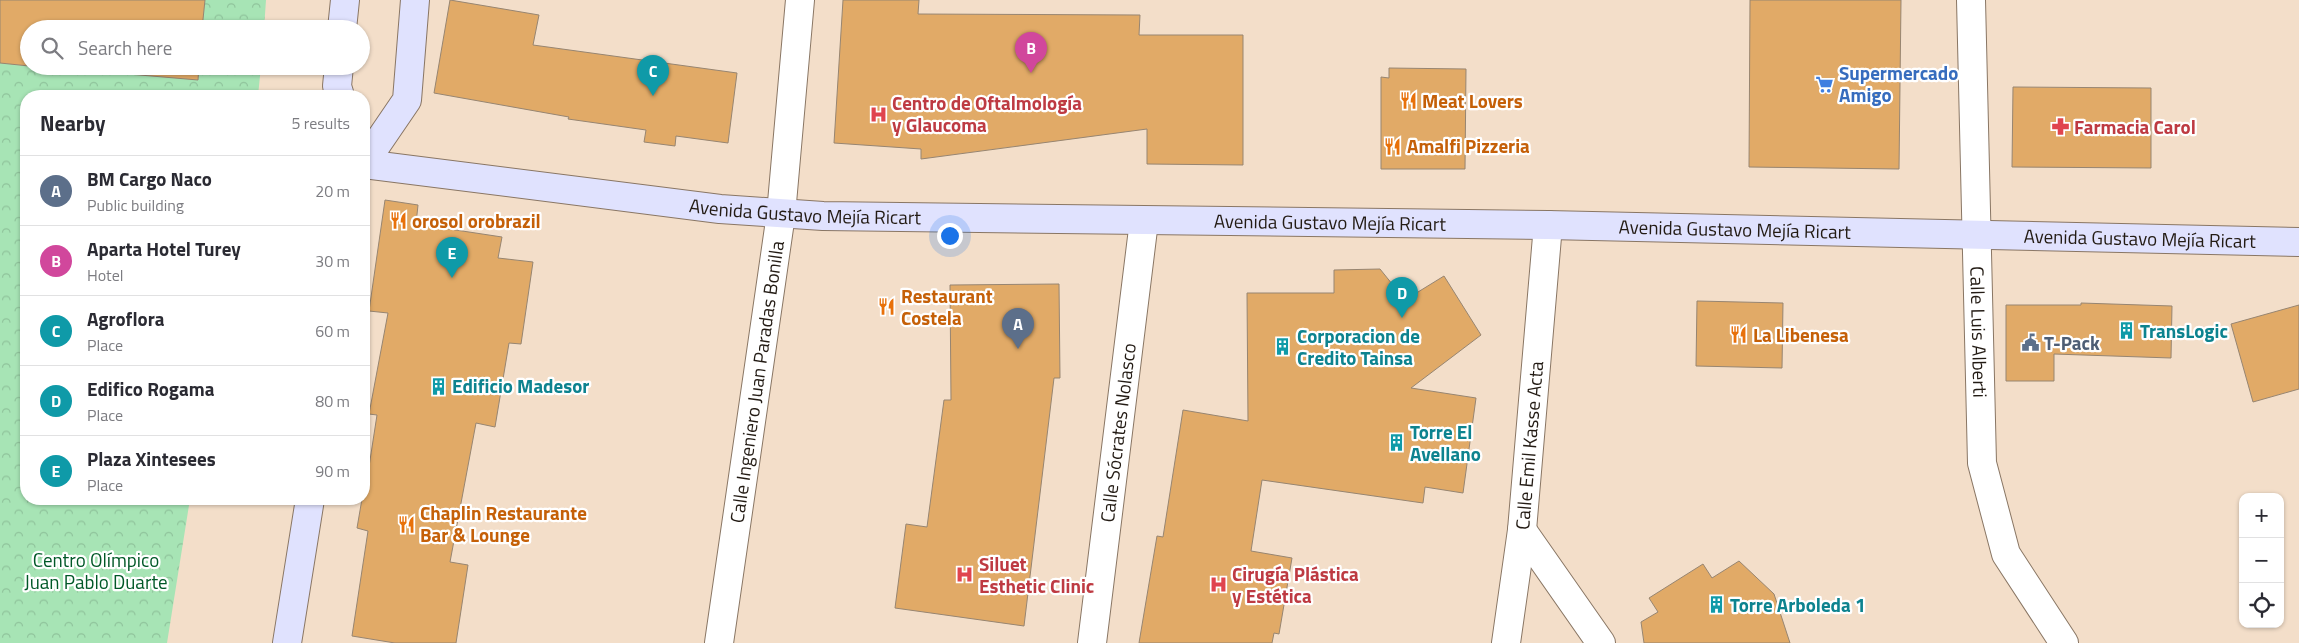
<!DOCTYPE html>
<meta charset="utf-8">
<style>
:root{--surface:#fff;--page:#f2f2f3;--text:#2b2b33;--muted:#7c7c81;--line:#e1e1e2;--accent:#ea580c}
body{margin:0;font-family:"Titillium Web",sans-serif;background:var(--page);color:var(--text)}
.controls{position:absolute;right:15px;bottom:15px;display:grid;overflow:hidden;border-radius:10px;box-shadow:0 1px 4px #0004}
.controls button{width:45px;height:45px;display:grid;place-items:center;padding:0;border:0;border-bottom:1px solid var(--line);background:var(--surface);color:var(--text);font:25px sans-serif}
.you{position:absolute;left:949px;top:235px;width:18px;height:18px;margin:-12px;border:4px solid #fff;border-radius:50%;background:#1a73e8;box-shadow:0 0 0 8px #1a73e833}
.badge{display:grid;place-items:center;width:32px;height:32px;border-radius:50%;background:var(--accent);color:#fff;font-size:16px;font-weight:700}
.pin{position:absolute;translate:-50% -41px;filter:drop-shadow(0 1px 2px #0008)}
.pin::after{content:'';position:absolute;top:26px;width:18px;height:15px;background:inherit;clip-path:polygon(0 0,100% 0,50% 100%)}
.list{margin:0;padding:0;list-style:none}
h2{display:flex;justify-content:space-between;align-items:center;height:65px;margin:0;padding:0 20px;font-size:21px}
h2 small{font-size:16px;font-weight:400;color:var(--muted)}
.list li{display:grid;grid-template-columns:32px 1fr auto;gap:15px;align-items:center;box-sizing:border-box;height:70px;padding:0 20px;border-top:1px solid var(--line)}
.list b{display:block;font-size:19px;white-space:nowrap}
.list p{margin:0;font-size:16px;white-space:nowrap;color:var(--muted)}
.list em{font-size:16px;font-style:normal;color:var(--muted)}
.icon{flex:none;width:28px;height:28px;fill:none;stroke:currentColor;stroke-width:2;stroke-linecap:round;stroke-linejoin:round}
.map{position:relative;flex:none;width:2299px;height:643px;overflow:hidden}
.search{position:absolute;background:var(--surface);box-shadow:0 1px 4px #0004;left:20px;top:20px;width:350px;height:55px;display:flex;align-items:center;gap:12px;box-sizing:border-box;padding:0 18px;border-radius:28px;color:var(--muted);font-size:19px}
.panel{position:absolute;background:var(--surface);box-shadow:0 1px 4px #0004;left:20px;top:90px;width:350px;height:415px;border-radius:20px}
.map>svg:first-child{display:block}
</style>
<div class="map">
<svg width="2299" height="643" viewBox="0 0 2299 643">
<defs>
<pattern id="park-crowns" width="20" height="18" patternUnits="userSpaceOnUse" patternTransform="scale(1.25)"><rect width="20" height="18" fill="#a7e4b5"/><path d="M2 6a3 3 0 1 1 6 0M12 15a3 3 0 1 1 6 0" fill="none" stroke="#8fc39b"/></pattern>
</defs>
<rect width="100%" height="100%" fill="#f3dec9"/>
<path fill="url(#park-crowns)" d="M 0,0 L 266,0 L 264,29 L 29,29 L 29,66 L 261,66 L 258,96 L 26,96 L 26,499 L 190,499 L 167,643 L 0,643 Z"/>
<g fill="#e1aa67" stroke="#978571">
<path d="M 0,0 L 205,0 L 202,29 L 29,29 L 29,66 L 0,63 Z"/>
<path d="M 450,0 L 539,15 L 533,45 L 737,73 L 728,143 L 676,136 L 675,146 L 644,142 L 646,130 L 568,119 L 569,117 L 434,93 Z"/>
<path d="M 843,0 L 919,0 L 918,14 L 1140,15 L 1139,35 L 1243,35 L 1243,165 L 1147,164 L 1147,129 L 921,159 L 921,149 L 834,143 Z"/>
<path d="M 1750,0 L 1901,0 L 1899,169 L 1749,167 Z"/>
<path d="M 35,66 L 199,66 L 198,80 Z"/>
<path d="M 1389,68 L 1466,69 L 1465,169 L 1381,169 L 1381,77 L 1389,78 Z"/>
<path d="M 2013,87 L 2151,88 L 2151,168 L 2012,167 Z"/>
<path d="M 385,200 L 418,205 L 416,224 L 502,237 L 498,258 L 533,262 L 521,344 L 509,343 L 495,427 L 476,423 L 450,562 L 468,565 L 456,643 L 395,643 L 352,636 L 368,531 L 357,528 L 362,499 L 364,499 L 377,415 L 369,414 L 388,313 L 369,311 Z"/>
<path d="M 1380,269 L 1405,300 L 1444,276 L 1481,335 L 1411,388 L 1476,398 L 1463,493 L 1425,487 L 1423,503 L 1262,480 L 1251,551 L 1292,558 L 1279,634 L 1274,633 L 1272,643 L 1139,643 L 1157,536 L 1163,537 L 1183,410 L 1248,421 L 1247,293 L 1334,293 L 1334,270 Z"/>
<path d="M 1059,284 L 1060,378 L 1054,378 L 1024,626 L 895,608 L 906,524 L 927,527 L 944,400 L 951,400 L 950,285 Z"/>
<path d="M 1697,301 L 1783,303 L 1782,368 L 1696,366 Z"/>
<path d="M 2081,303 L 2172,306 L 2171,358 L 2054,354 L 2054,381 L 2006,381 L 2006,305 L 2081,305 Z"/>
<path d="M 2299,305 L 2299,389 L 2253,402 L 2231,324 Z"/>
<path d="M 1739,561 L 1774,594 L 1790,643 L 1644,643 L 1641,622 L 1658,612 L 1649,598 L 1703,564 L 1712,578 Z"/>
</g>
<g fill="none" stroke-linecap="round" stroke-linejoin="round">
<defs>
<g id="street">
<path id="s1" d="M 1971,0 L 1982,463 L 2006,554 L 2064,643"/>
<path d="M 1522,530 L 1601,643"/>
<path id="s2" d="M 719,643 L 781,214 L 800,0"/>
<path id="s3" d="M 1092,643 L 1144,221"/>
<path id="s4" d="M 1506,643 L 1522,530 L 1548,225"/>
</g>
<g id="secondary">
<path d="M 342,29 L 345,0"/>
<path d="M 339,66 L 337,86 L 340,96"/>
<path d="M 364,163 L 407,100 L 415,0"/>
<path id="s5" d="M 364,164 L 720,209 L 823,216 L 1548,225 L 2299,242"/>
<path d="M 287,643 L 310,499"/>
</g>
</defs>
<use href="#street" stroke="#897664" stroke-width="30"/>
<use href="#secondary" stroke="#897664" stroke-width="30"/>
<use href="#street" stroke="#fff" stroke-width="28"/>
<use href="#secondary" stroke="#e0e2fe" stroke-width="28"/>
</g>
<defs>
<symbol id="supermarket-bare" viewBox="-9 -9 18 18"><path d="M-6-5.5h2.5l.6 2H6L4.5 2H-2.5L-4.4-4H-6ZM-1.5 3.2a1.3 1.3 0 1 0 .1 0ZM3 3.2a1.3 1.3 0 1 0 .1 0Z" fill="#3f7fe0" stroke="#fff" stroke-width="2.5" paint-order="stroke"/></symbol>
<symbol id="restaurant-bare" viewBox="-9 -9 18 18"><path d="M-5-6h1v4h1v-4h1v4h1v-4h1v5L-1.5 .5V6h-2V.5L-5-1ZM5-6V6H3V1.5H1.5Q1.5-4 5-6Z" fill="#e8710a" stroke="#fff" stroke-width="2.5" paint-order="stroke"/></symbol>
<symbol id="hospital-bare" viewBox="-9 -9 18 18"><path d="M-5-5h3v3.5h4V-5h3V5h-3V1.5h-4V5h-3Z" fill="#e0444e" stroke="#fff" stroke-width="2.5" paint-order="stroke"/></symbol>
<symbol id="pharmacy-bare" viewBox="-9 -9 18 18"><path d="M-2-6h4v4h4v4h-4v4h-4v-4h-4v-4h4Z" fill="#e0444e" stroke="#fff" stroke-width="2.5" paint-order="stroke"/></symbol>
<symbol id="building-bare" viewBox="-9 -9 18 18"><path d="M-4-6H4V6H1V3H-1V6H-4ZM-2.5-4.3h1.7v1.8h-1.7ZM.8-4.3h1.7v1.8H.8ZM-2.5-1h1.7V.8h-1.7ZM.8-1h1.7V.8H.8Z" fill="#0f9aa8" stroke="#fff" stroke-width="2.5" paint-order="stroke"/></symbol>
<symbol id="civic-bare" viewBox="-9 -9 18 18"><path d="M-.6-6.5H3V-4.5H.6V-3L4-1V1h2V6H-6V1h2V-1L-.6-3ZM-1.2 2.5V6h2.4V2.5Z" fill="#5c6f8a" stroke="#fff" stroke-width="2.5" paint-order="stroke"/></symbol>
</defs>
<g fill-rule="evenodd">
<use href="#supermarket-bare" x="1812" y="72" width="25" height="25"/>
<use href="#restaurant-bare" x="1396" y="88" width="25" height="25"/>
<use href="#hospital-bare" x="866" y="102" width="25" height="25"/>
<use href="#pharmacy-bare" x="2048" y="114" width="25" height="25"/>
<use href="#restaurant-bare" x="1380" y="134" width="25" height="25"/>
<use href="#restaurant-bare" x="386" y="208" width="25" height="25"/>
<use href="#restaurant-bare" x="874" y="294" width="25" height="25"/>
<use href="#building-bare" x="2114" y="318" width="25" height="25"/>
<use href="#restaurant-bare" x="1726" y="322" width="25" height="25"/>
<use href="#civic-bare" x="2018" y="330" width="25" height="25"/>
<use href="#building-bare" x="1270" y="334" width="25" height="25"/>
<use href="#building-bare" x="426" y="374" width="25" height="25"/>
<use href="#building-bare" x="1384" y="430" width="25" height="25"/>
<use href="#restaurant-bare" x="394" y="512" width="25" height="25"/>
<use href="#hospital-bare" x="952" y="562" width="25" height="25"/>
<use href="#hospital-bare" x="1206" y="572" width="25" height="25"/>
<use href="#building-bare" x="1704" y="592" width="25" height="25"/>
</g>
<g text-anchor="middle" stroke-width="4.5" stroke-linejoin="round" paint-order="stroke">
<g font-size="19" font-weight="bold" fill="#366cbe" stroke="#fff" text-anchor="start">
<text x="1839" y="80">Supermercado<tspan x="1839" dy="22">Amigo</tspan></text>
</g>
<g font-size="19" font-weight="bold" fill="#c56008" stroke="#fff" text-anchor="start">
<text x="1422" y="108">Meat Lovers</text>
<text x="1407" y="153">Amalfi Pizzeria</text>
<text x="412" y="228">orosol orobrazil</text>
<text x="901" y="303">Restaurant<tspan x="901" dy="22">Costela</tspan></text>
<text x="1753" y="342">La Libenesa</text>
<text x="420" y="520">Chaplin Restaurante<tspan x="420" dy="22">Bar &amp; Lounge</tspan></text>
</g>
<g font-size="19" font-weight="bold" fill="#be3a42" stroke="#fff" text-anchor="start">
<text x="892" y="110">Centro de Oftalmología<tspan x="892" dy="22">y Glaucoma</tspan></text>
<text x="2074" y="134">Farmacia Carol</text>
<text x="979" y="571">Siluet<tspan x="979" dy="22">Esthetic Clinic</tspan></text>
<text x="1232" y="581">Cirugía Plástica<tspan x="1232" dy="22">y Estética</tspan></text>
</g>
<g font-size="19" fill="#231b14" stroke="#fff">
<text dy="7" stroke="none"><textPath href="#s5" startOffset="444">Avenida Gustavo Mejía Ricart</textPath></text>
<text dy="7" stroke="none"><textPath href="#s5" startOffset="969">Avenida Gustavo Mejía Ricart</textPath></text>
<text dy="7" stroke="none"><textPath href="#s5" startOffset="1374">Avenida Gustavo Mejía Ricart</textPath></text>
<text dy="7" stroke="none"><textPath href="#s5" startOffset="1779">Avenida Gustavo Mejía Ricart</textPath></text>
<text dy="7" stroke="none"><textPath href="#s1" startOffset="332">Calle Luis Alberti</textPath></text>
<text dy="7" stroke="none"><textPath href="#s2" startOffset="264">Calle Ingeniero Juan Paradas Bonilla</textPath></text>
<text dy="7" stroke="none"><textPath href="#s3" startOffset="212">Calle Sócrates Nolasco</textPath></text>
<text dy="7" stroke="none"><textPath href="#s4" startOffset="199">Calle Emil Kasse Acta</textPath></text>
</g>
<g font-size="19" font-weight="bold" fill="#0d838f" stroke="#fff" text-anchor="start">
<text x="2140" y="338">TransLogic</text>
<text x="1297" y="343">Corporacion de<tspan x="1297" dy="22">Credito Tainsa</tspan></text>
<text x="452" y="393">Edificio Madesor</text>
<text x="1410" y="439">Torre El<tspan x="1410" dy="22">Avellano</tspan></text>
<text x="1730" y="612">Torre Arboleda 1</text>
</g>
<g font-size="19" font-weight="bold" fill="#4e5e75" stroke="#fff" text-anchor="start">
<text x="2044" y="350">T-Pack</text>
</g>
<g font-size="19" fill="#005827" stroke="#fff">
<text x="96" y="567">Centro Olímpico<tspan x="96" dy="22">Juan Pablo Duarte</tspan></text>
</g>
</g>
</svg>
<div class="controls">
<button>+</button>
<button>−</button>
<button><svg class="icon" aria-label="locate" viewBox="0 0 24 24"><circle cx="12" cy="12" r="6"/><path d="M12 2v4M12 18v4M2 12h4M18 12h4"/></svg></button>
</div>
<div class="you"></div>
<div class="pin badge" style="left:1018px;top:349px;background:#5c6f8a">A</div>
<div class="pin badge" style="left:1031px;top:73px;background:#d1479c">B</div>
<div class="pin badge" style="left:653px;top:96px;background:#0f9aa8">C</div>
<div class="pin badge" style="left:1402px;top:318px;background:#0f9aa8">D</div>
<div class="pin badge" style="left:452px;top:278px;background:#0f9aa8">E</div>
<div class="search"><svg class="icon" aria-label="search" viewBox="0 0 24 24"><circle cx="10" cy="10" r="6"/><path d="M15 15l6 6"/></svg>Search here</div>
<section class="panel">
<h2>Nearby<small>5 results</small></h2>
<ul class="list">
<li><span class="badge" style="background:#5c6f8a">A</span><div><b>BM Cargo Naco</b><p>Public building</p></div><em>20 m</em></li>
<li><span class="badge" style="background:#d1479c">B</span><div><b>Aparta Hotel Turey</b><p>Hotel</p></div><em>30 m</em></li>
<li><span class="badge" style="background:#0f9aa8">C</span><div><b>Agroflora</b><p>Place</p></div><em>60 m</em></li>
<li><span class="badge" style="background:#0f9aa8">D</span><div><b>Edifico Rogama</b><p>Place</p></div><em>80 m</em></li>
<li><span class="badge" style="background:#0f9aa8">E</span><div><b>Plaza Xintesees</b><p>Place</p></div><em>90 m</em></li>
</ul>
</section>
</div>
